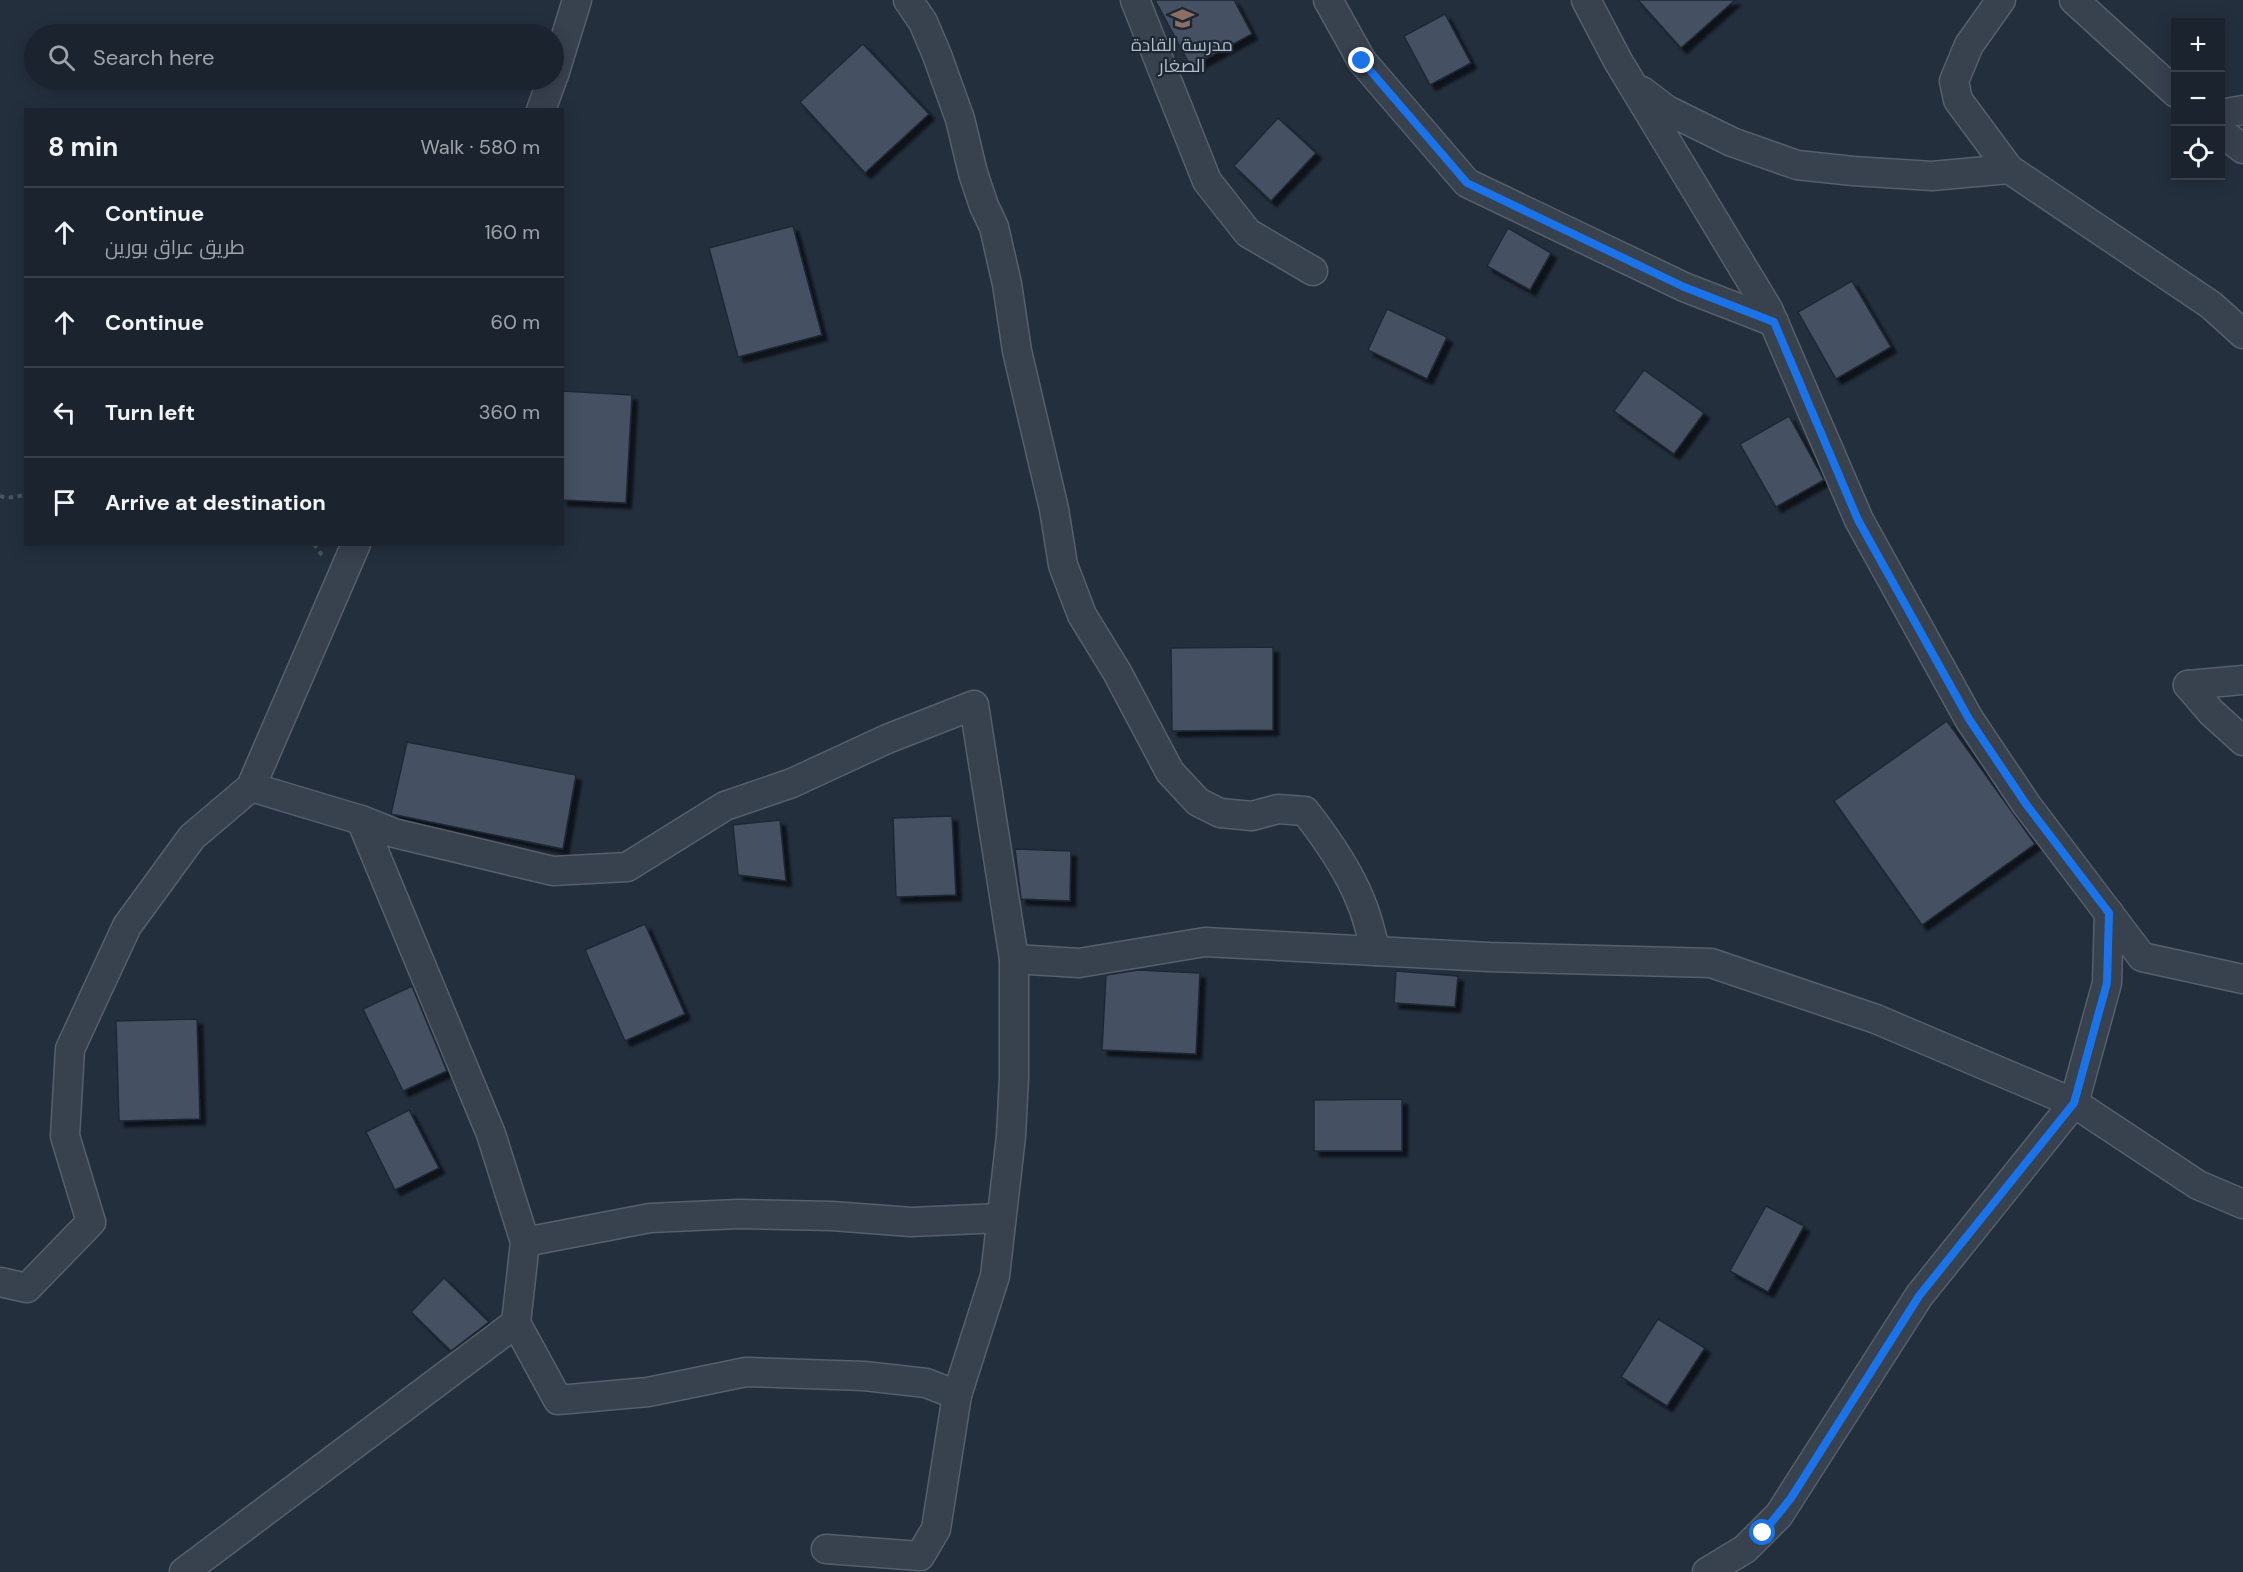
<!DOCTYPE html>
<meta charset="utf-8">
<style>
:root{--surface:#1b232e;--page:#282f3a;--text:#f1f3f6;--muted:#a0a4aa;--line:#39404a}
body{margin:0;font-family:"DM Sans",Cairo,sans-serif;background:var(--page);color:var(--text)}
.controls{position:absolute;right:18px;top:18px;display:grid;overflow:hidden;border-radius:0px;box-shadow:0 3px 15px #0003}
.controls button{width:54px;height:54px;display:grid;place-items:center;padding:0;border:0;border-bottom:2px solid var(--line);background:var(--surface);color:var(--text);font:30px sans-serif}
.stop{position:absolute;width:18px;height:18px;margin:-14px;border:4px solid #1a73e8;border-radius:50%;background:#fff}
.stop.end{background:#1a73e8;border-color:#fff;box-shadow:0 2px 6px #0008}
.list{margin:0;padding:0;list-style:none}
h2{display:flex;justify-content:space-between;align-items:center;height:78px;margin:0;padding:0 24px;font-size:26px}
h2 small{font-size:20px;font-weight:400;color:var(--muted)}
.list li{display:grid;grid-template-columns:39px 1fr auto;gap:18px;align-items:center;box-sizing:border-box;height:90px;padding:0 24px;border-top:2px solid var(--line)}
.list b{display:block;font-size:22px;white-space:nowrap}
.list p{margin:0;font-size:20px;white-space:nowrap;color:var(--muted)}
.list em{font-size:20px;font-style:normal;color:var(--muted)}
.icon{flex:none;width:33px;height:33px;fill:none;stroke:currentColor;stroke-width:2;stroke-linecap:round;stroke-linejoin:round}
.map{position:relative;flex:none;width:2243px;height:1572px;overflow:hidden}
.search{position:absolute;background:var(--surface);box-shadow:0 3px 15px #0003;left:24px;top:24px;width:540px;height:66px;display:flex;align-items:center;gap:15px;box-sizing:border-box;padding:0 21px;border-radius:33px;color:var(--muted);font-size:22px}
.panel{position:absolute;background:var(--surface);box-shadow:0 3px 15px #0003;left:24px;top:108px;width:540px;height:438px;border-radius:0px}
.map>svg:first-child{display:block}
</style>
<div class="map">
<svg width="2243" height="1572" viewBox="0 0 2243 1572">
<defs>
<filter id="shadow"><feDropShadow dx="5.5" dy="5.5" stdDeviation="1.5" flood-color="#0009"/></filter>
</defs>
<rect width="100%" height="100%" fill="#242f3e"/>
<g fill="#455162" stroke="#1f2835" stroke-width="1.5" filter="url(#shadow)">
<path d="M 1155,0 L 1234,0 L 1252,34 L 1191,67 Z"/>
<path d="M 1638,0 L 1735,0 L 1681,48 Z"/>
<path d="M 1445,14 L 1471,63 L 1430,85 L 1404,36 Z"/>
<path d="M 863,44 L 929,114 L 865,173 L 800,102 Z"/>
<path d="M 1278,118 L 1316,153 L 1271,201 L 1234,166 Z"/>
<path d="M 793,226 L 822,335 L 738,357 L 709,248 Z"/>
<path d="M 1508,228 L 1551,253 L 1530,290 L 1487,266 Z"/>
<path d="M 1852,281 L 1891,347 L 1836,379 L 1798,312 Z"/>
<path d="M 1387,309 L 1447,337 L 1427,379 L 1368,350 Z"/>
<path d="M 1644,370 L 1704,413 L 1674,454 L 1614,411 Z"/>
<path d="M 562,391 L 632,395 L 626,503 L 562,500 Z"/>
<path d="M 1789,416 L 1824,480 L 1776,507 L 1740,444 Z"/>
<path d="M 1273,647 L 1273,730 L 1172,731 L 1171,648 Z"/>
<path d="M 1947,721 L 2035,844 L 1922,925 L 1834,801 Z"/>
<path d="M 407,742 L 576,775 L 563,849 L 391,814 Z"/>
<path d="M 952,816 L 956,895 L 896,897 L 893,818 Z"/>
<path d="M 780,820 L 786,881 L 738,875 L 733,825 Z"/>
<path d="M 1015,849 L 1071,851 L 1070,901 L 1021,899 Z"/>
<path d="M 645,924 L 685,1014 L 625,1041 L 585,950 Z"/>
<path d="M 1138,970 L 1200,973 L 1196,1054 L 1102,1050 L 1106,975 Z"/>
<path d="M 1396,971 L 1458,976 L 1455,1007 L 1394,1003 Z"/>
<path d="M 412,986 L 447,1071 L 403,1091 L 363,1009 Z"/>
<path d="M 197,1019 L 200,1119 L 119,1121 L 116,1021 Z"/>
<path d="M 1402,1099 L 1402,1151 L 1314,1151 L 1314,1100 Z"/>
<path d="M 409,1110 L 439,1168 L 395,1190 L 366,1132 Z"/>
<path d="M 1766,1206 L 1804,1226 L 1768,1292 L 1730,1271 Z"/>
<path d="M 444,1278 L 489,1322 L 451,1351 L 411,1312 Z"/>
<path d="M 1658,1319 L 1705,1348 L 1667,1406 L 1621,1377 Z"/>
</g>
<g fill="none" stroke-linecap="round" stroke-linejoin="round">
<defs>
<g id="minor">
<path d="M 908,0 L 923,22 L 937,55 L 960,119 L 973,173 L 984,206 L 994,227 L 1007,284 L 1017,351 L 1054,509 L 1063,565 L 1082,615 L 1117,672 L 1170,772 L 1198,802 L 1220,813 L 1252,816 L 1278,809 L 1305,811 C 1327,839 1348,869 1361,902 C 1368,918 1371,935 1376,951"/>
<path d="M 1135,0 L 1207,181 L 1248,233 L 1313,271"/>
<path d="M 1328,0 L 1362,61 L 1467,183 L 1684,287 L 1774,322"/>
<path d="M 1586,0 L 1618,61 L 1768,309 L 1859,520 L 1969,719 L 2026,804 L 2142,957 L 2243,979"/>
<path d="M 2001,0 L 1969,45 L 1954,81 L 1958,100 L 2009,169 L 2211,305 L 2243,334"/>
<path d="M 2074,0 L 2176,93"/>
<path d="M 554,75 L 577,0"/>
<path d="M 1642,91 L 1667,110 L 1732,142 L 1797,165 L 1853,171 L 1932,176 L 2009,169"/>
<path d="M 541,110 L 552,80"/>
<path d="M 2220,114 L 2243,110"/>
<path d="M 2220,131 L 2243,149"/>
<path d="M 2188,685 L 2211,712 L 2243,741"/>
<path d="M 2188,685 L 2243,680"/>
<path d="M 251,787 L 361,820 L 394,833 L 553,871 L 627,867 L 725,806 L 792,783 L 887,739 L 974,705 L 1014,959 L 1014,1077 L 1011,1136 L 995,1276 L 957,1395 L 936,1529 L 920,1556 L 826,1549"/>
<path d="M 1014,959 L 1079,963 L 1205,942 L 1489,957 L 1711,963 L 1876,1019 L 2074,1103 L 2198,1185 L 2243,1204"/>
<path d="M 525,1242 L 650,1218 L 738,1214 L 832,1216 L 911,1222 L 1001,1218"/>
<path d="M 0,1282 L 27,1288 L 91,1222 L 65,1136 L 70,1049 L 127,926 L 192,837 L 251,787 L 356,544"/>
<path d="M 516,1323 L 558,1400 L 648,1392 L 746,1372 L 864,1376 L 926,1383 L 957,1395"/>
<path d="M 184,1572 L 516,1323 L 525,1242 L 491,1134 L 361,820"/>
<path d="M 1707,1572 L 1745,1549 L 1779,1515 L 1919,1296 L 2074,1103 L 2107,983 L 2109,913"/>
</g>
</defs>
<use href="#minor" stroke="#565f6c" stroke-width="31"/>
<g stroke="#44595c" stroke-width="4" stroke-dasharray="4.5 4.5" stroke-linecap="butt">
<path d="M 0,496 L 6,498 L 26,495"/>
<path d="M 314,544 L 324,558"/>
</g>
<use href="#minor" stroke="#38414e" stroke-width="28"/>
</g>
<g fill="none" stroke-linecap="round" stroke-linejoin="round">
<path stroke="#1a73e8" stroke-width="8" d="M 1362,61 L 1467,183 L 1684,287 L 1774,322 L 1858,520 L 1969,719 L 2026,804 L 2109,913 L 2107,983 L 2074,1103 L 1919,1296 L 1791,1498 L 1763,1533"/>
</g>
<defs>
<symbol id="school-bare" viewBox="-9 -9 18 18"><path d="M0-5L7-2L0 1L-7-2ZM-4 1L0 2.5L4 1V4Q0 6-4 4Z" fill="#8d6e63" stroke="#1d2633" stroke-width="2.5" paint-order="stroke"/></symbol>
</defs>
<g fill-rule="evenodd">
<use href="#school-bare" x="1166" y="2" width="33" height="33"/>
</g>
<g text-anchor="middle" stroke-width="4.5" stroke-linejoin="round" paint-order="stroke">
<g font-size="18" fill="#b4bcc9" stroke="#1d2633">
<text x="1182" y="51">مدرسة القادة<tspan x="1182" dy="21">الصغار</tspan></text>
</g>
</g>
</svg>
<div class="controls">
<button>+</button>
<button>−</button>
<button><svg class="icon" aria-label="locate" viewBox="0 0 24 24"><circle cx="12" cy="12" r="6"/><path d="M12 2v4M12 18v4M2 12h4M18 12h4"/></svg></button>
</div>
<div class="stop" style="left:1763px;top:1533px"></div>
<div class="stop end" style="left:1362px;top:61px"></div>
<div class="search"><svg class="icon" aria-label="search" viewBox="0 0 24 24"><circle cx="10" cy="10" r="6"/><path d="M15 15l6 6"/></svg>Search here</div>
<section class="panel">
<h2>8 min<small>Walk · 580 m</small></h2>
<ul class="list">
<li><svg class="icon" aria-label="ahead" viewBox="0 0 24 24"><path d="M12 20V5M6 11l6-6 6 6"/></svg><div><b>Continue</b><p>طريق عراق بورين</p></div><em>160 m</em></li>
<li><svg class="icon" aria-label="ahead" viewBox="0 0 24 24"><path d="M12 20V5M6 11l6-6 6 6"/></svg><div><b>Continue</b></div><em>60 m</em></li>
<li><svg class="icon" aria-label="left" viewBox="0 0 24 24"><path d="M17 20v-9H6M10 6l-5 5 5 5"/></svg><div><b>Turn left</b></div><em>360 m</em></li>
<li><svg class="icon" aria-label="arrive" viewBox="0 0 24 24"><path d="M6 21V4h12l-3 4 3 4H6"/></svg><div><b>Arrive at destination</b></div></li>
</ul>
</section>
</div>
